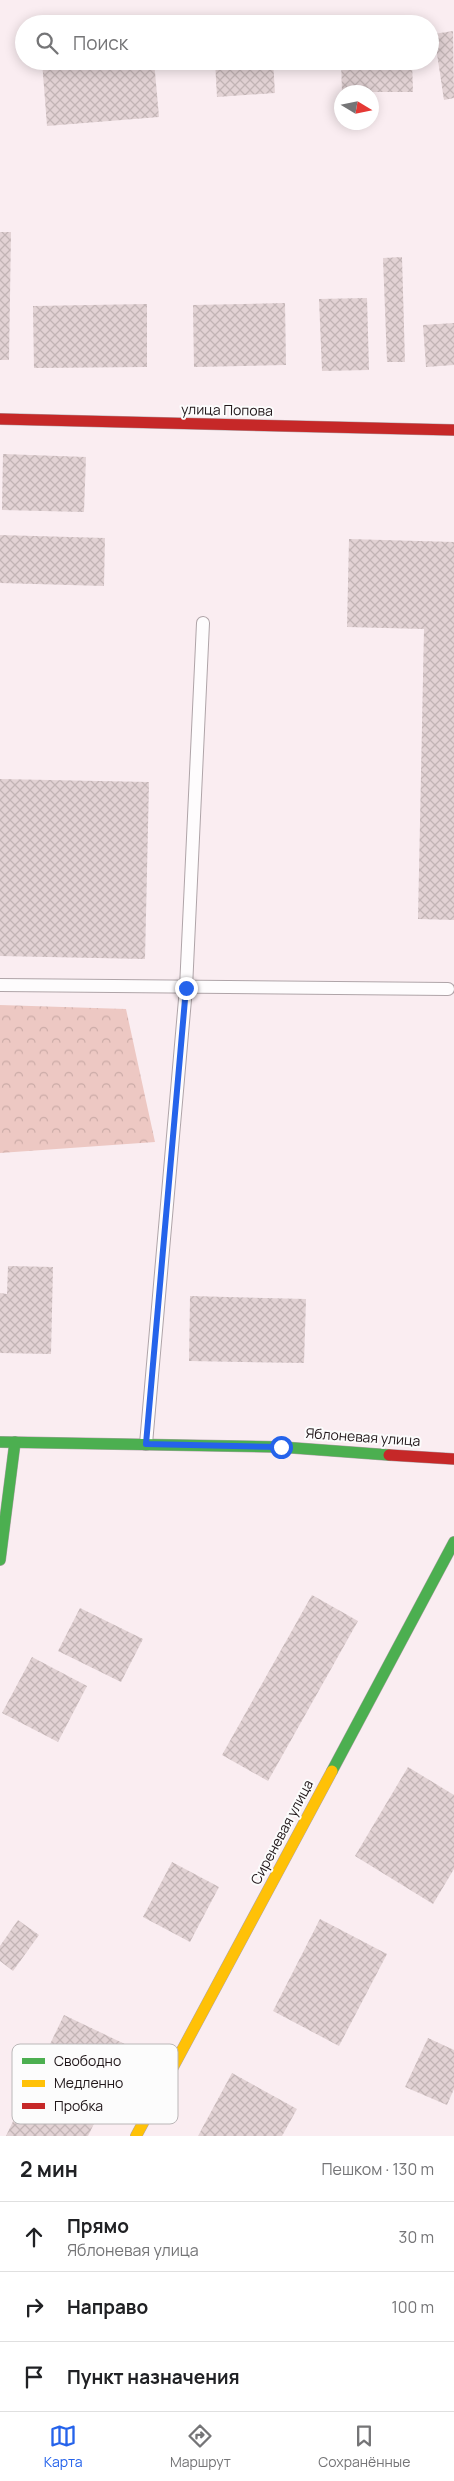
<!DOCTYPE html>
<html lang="ru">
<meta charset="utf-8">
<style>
:root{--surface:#fff;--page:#f2f2f2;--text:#202124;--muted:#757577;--line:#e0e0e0;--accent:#2563eb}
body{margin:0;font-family:Manrope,sans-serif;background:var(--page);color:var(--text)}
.compass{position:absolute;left:334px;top:85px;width:45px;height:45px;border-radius:50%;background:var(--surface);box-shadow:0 2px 12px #0003;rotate:100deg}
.stop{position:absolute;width:15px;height:15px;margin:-11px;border:4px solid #2563eb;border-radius:50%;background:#fff}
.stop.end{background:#2563eb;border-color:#fff;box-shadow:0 1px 5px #0008}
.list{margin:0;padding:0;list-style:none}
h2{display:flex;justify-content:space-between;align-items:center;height:65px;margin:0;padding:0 20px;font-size:21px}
h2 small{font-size:16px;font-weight:400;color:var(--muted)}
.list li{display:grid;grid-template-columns:32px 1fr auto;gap:15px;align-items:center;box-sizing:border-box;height:70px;padding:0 20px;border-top:1px solid var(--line)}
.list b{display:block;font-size:19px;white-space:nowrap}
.list p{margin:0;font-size:16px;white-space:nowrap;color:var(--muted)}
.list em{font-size:16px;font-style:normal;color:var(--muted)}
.icon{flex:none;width:28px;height:28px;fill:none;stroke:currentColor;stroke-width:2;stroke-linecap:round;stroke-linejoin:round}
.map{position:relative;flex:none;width:454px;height:2136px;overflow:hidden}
.search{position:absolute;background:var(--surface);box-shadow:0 2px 12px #0003;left:15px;right:15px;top:15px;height:55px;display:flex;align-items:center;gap:12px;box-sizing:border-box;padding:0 18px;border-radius:28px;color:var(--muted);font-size:19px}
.sheet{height:275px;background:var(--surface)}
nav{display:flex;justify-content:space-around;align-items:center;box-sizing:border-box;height:70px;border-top:1px solid var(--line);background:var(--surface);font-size:14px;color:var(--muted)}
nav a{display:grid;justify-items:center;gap:2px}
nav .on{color:var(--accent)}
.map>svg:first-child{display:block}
</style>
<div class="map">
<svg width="454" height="2136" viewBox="0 0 454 2136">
<defs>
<pattern id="forest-crowns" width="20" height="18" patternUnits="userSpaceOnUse" patternTransform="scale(1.25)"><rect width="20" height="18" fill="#edc8c3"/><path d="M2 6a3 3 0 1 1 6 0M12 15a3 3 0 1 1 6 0" fill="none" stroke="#cbaba7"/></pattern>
<pattern id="building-cross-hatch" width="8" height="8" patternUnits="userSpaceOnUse" patternTransform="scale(1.25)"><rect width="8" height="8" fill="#e2d2d4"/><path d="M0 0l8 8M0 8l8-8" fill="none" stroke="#c2b4b5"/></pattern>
</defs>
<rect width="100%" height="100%" fill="#faedf1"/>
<path fill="url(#forest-crowns)" d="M 0,1005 L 126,1009 L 155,1142 L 0,1153 Z"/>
<g fill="url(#building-cross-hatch)">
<path d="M 453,31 L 454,98 L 444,100 L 434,34 Z"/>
<path d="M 42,61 L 154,61 L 159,117 L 47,126 Z"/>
<path d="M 215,61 L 273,61 L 275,93 L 217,97 Z"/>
<path d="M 341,61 L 412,61 L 413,92 L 342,92 Z"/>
<path d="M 0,232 L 11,232 L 9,360 L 0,360 Z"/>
<path d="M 402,257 L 405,362 L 387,362 L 383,258 Z"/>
<path d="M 367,298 L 369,370 L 322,371 L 319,299 Z"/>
<path d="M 285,303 L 286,365 L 194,367 L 193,305 Z"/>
<path d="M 147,304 L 147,367 L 34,368 L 33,306 Z"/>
<path d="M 454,323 L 454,365 L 426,367 L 423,325 Z"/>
<path d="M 3,454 L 86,457 L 84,512 L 2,510 Z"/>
<path d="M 0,535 L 105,538 L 104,586 L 0,583 Z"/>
<path d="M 349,539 L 454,542 L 454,920 L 418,919 L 424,629 L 347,627 Z"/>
<path d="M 0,779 L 149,782 L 145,959 L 0,956 Z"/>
<path d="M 8,1266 L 53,1267 L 51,1354 L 0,1353 L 0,1293 L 7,1294 Z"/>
<path d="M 190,1296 L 306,1299 L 304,1363 L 189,1361 Z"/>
<path d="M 312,1595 L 358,1621 L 268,1781 L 222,1755 Z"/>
<path d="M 80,1608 L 143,1639 L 121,1682 L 58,1651 Z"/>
<path d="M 32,1657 L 87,1686 L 58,1742 L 2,1713 Z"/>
<path d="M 408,1767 L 454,1795 L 454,1869 L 433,1904 L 355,1856 Z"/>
<path d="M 172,1862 L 219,1887 L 190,1942 L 143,1917 Z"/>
<path d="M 320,1919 L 387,1954 L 339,2046 L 273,2011 Z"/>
<path d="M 18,1920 L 39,1935 L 13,1971 L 0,1961 L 0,1946 Z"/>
<path d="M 64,2015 L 131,2047 L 88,2136 L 6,2136 Z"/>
<path d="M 428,2038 L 454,2050 L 454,2089 L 447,2105 L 405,2087 Z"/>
<path d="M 232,2073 L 297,2109 L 282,2136 L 198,2136 Z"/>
</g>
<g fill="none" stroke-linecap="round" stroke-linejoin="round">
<defs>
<g id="lane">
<path d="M 0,985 L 448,989"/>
<path d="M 146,1444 L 186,988 L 203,623"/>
</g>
<g id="fast">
<path d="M 0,1442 L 281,1447 L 389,1455"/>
<path d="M 0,1560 L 15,1442"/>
<path d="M 332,1771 L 454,1542"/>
</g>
<path id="slow" d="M 136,2136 L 332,1771"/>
<g id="jam">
<path d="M 0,419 L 454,430"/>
<path d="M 389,1455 L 454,1459"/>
</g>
</defs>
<use href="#lane" stroke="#afa4a8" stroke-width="14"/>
<use href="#fast" stroke="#afa4a8" stroke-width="12"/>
<use href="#slow" stroke="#afa4a8" stroke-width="12"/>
<use href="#jam" stroke="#afa4a8" stroke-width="12"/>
<use href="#lane" stroke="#fefcfd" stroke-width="12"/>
<use href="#fast" stroke="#4caf50" stroke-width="11"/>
<use href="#slow" stroke="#ffc107" stroke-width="11"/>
<use href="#jam" stroke="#c62828" stroke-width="11"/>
</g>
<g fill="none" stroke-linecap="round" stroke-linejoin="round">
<path stroke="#2563eb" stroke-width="6" d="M 186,988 L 146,1444 L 281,1447"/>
</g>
<g text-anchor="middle" stroke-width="4" stroke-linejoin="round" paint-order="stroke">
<g font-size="14" fill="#201619" stroke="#fcfcfc">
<text transform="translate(227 410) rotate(1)" y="5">улица Попова</text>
<text transform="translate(363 1437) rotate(4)" y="5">Яблоневая улица</text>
<text transform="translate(282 1832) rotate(-62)" y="5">Сиреневая улица</text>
</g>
</g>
<rect x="12" y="2044" width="166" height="80" rx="8" fill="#fcfcfc" stroke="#bab7b8" stroke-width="1"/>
<rect x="22" y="2058" width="23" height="6" fill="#4caf50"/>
<rect x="22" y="2080" width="23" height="7" fill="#ffc107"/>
<rect x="22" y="2103" width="23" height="6" fill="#c62828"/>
<g font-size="14" fill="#201619">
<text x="54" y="2066">Свободно</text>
<text x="54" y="2088">Медленно</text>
<text x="54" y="2111">Пробка</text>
</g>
</svg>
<svg class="compass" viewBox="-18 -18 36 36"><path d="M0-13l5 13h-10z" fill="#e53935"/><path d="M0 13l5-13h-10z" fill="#757577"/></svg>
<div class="stop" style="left:281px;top:1447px"></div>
<div class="stop end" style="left:186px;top:988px"></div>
<div class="search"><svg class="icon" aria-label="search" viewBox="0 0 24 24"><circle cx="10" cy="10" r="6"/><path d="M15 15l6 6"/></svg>Поиск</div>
</div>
<section class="sheet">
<h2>2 мин<small>Пешком · 130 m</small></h2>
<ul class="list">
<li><svg class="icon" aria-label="ahead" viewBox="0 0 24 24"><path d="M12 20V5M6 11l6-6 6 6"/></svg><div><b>Прямо</b><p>Яблоневая улица</p></div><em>30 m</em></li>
<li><svg class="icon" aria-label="right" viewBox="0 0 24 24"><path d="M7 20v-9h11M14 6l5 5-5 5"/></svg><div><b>Направо</b></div><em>100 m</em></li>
<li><svg class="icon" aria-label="arrive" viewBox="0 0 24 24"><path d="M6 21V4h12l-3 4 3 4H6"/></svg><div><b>Пункт назначения</b></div></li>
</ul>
</section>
<nav>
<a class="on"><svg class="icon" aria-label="map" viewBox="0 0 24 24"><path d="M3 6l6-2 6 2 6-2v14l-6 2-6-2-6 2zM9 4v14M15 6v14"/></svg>Карта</a>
<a><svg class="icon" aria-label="directions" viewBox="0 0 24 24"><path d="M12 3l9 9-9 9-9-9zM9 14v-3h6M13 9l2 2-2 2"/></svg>Маршрут</a>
<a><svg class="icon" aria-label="saved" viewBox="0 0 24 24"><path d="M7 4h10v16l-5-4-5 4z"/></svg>Сохранённые</a>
</nav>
